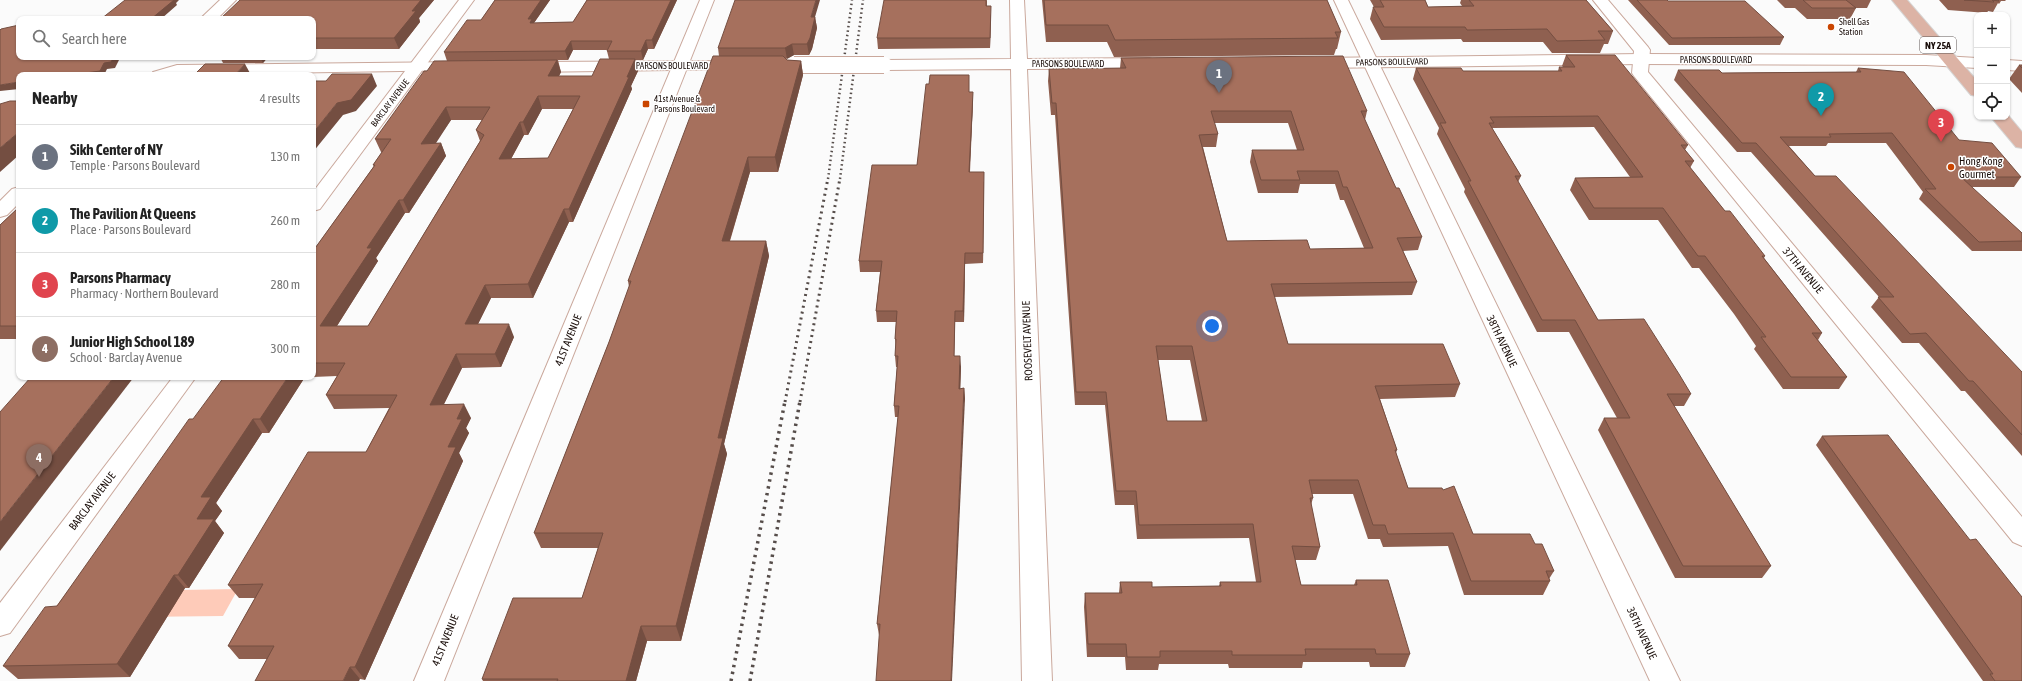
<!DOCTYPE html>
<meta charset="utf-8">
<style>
:root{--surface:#fff;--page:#f6f6f6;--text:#222;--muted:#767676;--line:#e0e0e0;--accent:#ca4500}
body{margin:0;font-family:"Asap Condensed",sans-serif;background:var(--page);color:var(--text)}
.controls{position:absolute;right:12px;top:12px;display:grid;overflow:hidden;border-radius:8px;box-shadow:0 1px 3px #0004}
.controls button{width:36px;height:36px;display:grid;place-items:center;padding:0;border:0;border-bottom:1px solid var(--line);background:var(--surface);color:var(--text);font:20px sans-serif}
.you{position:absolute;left:1212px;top:326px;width:14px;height:14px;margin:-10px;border:3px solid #fff;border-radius:50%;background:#1a73e8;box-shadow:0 0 0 6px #1a73e833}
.badge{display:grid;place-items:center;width:26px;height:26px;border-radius:50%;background:var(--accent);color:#fff;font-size:13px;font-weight:700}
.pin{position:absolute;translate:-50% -33px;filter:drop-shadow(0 1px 2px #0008)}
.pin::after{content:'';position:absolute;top:21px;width:14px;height:12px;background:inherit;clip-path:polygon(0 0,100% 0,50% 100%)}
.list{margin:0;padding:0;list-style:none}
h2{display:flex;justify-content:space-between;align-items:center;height:52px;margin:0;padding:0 16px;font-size:17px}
h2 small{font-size:13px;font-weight:400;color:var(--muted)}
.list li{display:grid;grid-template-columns:26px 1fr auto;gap:12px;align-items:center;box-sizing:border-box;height:64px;padding:0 16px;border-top:1px solid var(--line)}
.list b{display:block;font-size:15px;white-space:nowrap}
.list p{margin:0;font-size:13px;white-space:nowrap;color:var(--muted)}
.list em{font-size:13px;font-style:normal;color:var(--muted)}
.icon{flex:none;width:22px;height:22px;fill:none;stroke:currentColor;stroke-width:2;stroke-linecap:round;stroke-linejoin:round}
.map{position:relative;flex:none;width:2022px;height:681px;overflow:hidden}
.search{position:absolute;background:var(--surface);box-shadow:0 1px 3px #0004;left:16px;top:16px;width:300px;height:44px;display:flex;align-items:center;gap:10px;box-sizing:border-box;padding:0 14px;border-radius:8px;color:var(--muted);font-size:15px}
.panel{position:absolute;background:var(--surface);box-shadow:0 1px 3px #0004;left:16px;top:72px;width:300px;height:308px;border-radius:8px}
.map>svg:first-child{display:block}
</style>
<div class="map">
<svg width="2022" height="681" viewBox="0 0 2022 681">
<rect width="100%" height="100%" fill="#fbfbfb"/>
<path fill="#fecbb9" d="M 238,589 L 223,616 L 47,618 L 67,592 Z"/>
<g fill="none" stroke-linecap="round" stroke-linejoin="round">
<defs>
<g id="minor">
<path d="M 459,0 L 474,0 L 320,209 L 313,211 L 313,192 Z"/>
<path d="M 700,0 L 714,0 L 444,681 L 414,681 Z"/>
<path d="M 1334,0 L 1348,0 L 1680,681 L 1650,681 Z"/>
<path d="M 1593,0 L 1608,0 L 1648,47 L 1650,50 L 1648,72 L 2022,517 L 2022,546 L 2013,542 L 1634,76 L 1632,73 L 1634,51 Z"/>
<path d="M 173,377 L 196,377 L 10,633 L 0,636 L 0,603 Z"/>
</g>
<g id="tertiary">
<path d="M 220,0 L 236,0 L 217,19 L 200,19 Z"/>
<path d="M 1010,0 L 1024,0 L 1027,59 L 1149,58 L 1155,60 L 1157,63 L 1155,66 L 1149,68 L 1027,69 L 1052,681 L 1022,681 L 1011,69 L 884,70 L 878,68 L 876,65 L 878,62 L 884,60 L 1011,59 Z"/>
<path d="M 1641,54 L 1926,55 L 1977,58 L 1977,68 L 1926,65 L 1641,64 L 1316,68 L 1310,66 L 1308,63 L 1310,60 L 1316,58 Z"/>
<path d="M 2007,60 L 2022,61 L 2022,71 L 2007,70 Z"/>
<path d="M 738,61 L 744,63 L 746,66 L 744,69 L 529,72 L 523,70 L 521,67 L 523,64 L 529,62 Z"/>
<path d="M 460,62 L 466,64 L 468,67 L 466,70 L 151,75 L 153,72 L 177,65 Z"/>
<path d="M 19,187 L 19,203 L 7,215 L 0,217 L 0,201 L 12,189 Z"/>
</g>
<g id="primary">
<path d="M 1892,0 L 1907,0 L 1977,81 L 1977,96 L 1971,95 Z"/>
<path d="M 2007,114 L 2022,132 L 2022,148 L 2016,147 L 1991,117 L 2007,117 Z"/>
</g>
</defs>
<use href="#minor" stroke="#caa89c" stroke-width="2"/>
<use href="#tertiary" stroke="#caa89c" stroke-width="2"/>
<use href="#primary" stroke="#d6d4d3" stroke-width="2"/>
<use href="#minor" fill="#fff" fill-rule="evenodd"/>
<use href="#tertiary" fill="#fff" fill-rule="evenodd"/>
<use href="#primary" fill="#dcb3a5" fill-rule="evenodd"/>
<g stroke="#564d4a" stroke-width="2.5" stroke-dasharray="1.5 3" stroke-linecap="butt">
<path d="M 828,179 L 852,0"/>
<path d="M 840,179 L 863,0"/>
</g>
<g stroke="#564d4a" stroke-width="3" stroke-dasharray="2 4" stroke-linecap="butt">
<path d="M 785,402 L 828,178"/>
<path d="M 800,402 L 840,178"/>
</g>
<g stroke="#564d4a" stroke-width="3.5" stroke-dasharray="2.5 4.5" stroke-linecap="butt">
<path d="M 731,681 L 785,401"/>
<path d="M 750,681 L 800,401"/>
</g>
<defs>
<path id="tertiary-bridge" d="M 794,65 L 884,65"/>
</defs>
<use href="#tertiary-bridge" stroke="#caa89c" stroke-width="18" stroke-linecap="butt"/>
<use href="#tertiary-bridge" stroke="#fff" stroke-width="16"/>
</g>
<g fill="#8f6050" fill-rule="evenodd">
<path d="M 240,0 L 434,0 L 419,18 L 420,22 L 399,49 L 313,49 L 313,19 Z"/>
<path d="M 495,0 L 550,0 L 534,23 L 573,22 L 587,0 L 677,0 L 654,49 L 648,49 L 643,60 L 635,60 L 638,71 L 631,86 L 632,89 L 573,222 L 569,222 L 533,298 L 491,298 L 478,324 L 514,337 L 501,367 L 462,368 L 444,404 L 471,418 L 466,428 L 469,433 L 459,453 L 463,461 L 365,680 L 360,679 L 267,659 L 239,659 L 228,646 L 255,598 L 239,598 L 228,585 L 366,452 L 389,408 L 334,409 L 326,395 L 337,376 L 313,377 L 313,251 L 374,166 L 373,165 L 382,152 L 381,152 L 375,139 L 427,71 L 447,61 L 444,52 L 481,20 ZM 573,50 L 608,50 L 607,51 L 609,59 L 592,76 L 559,76 L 561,72 L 558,60 L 568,60 ZM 542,109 L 573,109 L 548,158 L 511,159 L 524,135 L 528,135 ZM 451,120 L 482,120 L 476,130 L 480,141 L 368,326 L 337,326 L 378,261 L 376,258 L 405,213 L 409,213 L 446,156 L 441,143 L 435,143 Z"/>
<path d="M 987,0 L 987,6 L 991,16 L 990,48 L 878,49 L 877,38 Z"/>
<path d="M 1042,0 L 1327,0 L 1341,32 L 1337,49 L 1336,49 L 1334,55 L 1114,57 L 1107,42 L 1046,42 Z"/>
<path d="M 1370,0 L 1425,0 L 1428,7 L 1462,6 L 1460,3 L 1461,0 L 1586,0 L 1613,31 L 1608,44 L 1604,44 L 1600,53 L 1552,53 L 1543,42 L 1463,42 L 1461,39 L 1381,40 L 1370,19 L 1373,7 L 1374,7 Z"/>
<path d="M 1628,0 L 1667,0 L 1668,1 L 1784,37 L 1780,45 L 1669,45 Z"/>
<path d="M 1777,0 L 1871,0 L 1867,8 L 1855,8 L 1856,8 L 1850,19 L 1807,19 L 1795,8 L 1785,8 Z"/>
<path d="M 1939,0 L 2006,0 L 2005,1 L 2001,1 L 1999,4 L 1998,3 L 1993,12 L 1988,11 L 1987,13 L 1948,10 Z"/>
<path d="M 815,17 L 817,28 L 812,49 L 809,55 L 794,55 L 786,59 L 787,60 L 801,61 L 803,75 L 778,172 L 750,172 L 730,241 L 766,241 L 769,256 L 724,444 L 727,454 L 681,641 L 647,641 L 636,681 L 483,681 L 482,679 L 582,598 L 598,548 L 541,548 L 534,533 L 609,342 L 629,287 L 628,281 L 719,56 L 718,48 Z"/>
<path d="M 1566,55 L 1688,145 L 1685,150 L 1694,161 L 1690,168 L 1725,211 L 1765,256 L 1764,258 L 1822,333 L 1818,340 L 1847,377 L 1839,389 L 1783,389 L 1754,349 L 1756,346 L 1734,314 L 1699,268 L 1692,268 L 1658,220 L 1589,220 L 1570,190 L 1575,178 L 1630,177 L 1594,127 L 1492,128 L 1521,176 L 1518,182 L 1598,320 L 1691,394 L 1684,406 L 1674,406 L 1771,566 L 1762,578 L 1675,578 L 1598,430 L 1604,418 L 1617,418 L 1569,332 L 1537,332 L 1464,192 L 1465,189 L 1437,134 L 1439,128 L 1413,79 L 1416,68 L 1463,71 L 1558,71 L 1559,67 L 1563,67 L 1562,66 Z"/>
<path d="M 220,57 L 268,57 L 263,63 L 223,63 Z"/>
<path d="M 1121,58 L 1367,111 L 1365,120 L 1396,188 L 1422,237 L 1418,250 L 1403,251 L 1417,282 L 1412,295 L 1274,297 L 1288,344 L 1460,384 L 1455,397 L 1380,399 L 1397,450 L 1396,453 L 1408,488 L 1443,490 L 1473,534 L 1535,544 L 1554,571 L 1549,579 L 1550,581 L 1543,595 L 1464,595 L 1448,546 L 1383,547 L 1380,539 L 1368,539 L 1353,494 L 1312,494 L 1313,498 L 1311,505 L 1320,547 L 1316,560 L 1295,560 L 1301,585 L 1354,585 L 1356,580 L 1410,654 L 1405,667 L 1370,667 L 1369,662 L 1303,662 L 1302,668 L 1229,668 L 1228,664 L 1159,664 L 1158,670 L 1126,670 L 1125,657 L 1087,657 L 1084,607 L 1085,593 L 1119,593 L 1120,582 L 1152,587 L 1219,586 L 1220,582 L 1256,582 L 1249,538 L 1137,539 L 1134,505 L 1115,505 L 1105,405 L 1075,405 L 1055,115 L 1051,115 L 1048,81 L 1049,69 L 1120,68 ZM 1214,123 L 1288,123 L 1297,150 L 1252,150 L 1250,162 L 1258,193 L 1298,193 L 1300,184 L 1335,184 L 1340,200 L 1344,200 L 1364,248 L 1310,249 L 1227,241 L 1203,147 L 1216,147 L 1218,134 ZM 1158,360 L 1190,360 L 1202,421 L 1167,421 Z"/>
<path d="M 2019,65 L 2022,65 L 2022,93 L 2009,79 Z"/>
<path d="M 1858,68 L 1959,140 L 2021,177 L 2014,187 L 1971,187 L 2022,233 L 2022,251 L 1972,251 L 1919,199 L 1923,192 L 1886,143 L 1828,143 L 1826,146 L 1789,146 L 1815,176 L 2022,372 L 2022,456 L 1965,391 L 1961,391 L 1919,343 L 1902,343 L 1871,307 L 1879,297 L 1751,152 L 1737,152 L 1674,80 L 1678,70 L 1722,73 L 1856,72 Z"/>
<path d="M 969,75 L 969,92 L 973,102 L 970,172 L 984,182 L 983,263 L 965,264 L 964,322 L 955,322 L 954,356 L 961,367 L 960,389 L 964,388 L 965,399 L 879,635 L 877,624 L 898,417 L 895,417 L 894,406 L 897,367 L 896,367 L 895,356 L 896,348 L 895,339 L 896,322 L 877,322 L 876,311 L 880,272 L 860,272 L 859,261 L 917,165 L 929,84 Z"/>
<path d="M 19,207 L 19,339 L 0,339 L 0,225 Z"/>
<path d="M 305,377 L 269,433 L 262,433 L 216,503 L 222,511 L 215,521 L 224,533 L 189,588 L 185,588 L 130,677 L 18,679 L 3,666 L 57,606 L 193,419 Z"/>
<path d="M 1822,436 L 1970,540 L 2022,681 L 1982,681 L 1983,681 L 1816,445 Z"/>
</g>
<g fill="#744e41">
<path d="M 169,0 L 179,0 L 176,3 L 177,5 L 161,19 L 151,19 Z"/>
<path d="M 421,0 L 434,0 L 419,18 L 420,22 L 399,49 L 394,38 L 412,11 Z"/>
<path d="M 541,0 L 550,0 L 531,27 L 528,19 Z"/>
<path d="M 671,0 L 677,0 L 654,49 L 652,40 Z"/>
<path d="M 816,0 L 820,0 L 815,17 L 817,28 L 812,49 L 809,55 L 807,44 L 811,17 Z"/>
<path d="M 991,6 L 991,16 L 990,48 L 990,38 Z"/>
<path d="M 646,40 L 648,49 L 643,60 L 641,51 Z"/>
<path d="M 571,41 L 573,50 L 568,60 L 565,51 Z"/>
<path d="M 792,44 L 794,55 L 787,59 L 785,48 Z"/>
<path d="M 114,57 L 126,57 L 125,59 L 119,60 L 115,68 L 107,69 L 104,75 L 71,75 L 104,63 Z"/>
<path d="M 260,57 L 268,57 L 263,63 Z"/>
<path d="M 635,59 L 638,71 L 631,86 L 632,89 L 573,222 L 569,209 Z"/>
<path d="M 557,60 L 561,72 L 552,89 L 548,76 Z"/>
<path d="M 801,61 L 803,75 L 778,172 L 775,157 Z"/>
<path d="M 245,64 L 251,75 L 235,75 Z"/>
<path d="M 372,74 L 377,86 L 356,111 L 343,115 L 313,152 L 313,133 L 337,103 Z"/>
<path d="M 19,82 L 19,89 L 0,91 L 0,85 Z"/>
<path d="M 973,92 L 973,102 L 969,182 L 969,172 Z"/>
<path d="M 538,96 L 542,109 L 528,135 L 523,122 Z"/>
<path d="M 446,107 L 451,120 L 427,157 L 421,144 Z"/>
<path d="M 520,122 L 524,135 L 504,172 L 499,159 Z"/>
<path d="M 19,132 L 19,155 L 0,172 L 0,148 Z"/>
<path d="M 441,143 L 446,156 L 409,213 L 403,200 Z"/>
<path d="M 748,157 L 750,172 L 725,256 L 722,241 Z"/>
<path d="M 984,172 L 984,182 L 983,263 L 983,253 Z"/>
<path d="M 399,200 L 405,213 L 376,258 L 378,261 L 328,340 L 320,326 L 367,248 Z"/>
<path d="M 564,209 L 569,222 L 533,298 L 528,284 Z"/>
<path d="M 766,241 L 769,256 L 724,444 L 727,454 L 681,641 L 676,626 L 718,438 Z"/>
<path d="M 965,253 L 965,264 L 964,322 L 963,311 Z"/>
<path d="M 485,285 L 491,298 L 471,338 L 465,324 Z"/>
<path d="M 955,311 L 955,322 L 954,366 L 954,356 Z"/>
<path d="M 509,324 L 514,337 L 501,367 L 495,354 Z"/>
<path d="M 456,354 L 462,368 L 437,418 L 430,405 Z"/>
<path d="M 960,356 L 961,367 L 960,399 L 959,389 Z"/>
<path d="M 114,377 L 134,377 L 0,551 L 0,522 Z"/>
<path d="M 288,377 L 305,377 L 269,433 L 260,419 Z"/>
<path d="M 964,388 L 965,399 L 952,681 L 951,681 Z"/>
<path d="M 464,404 L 471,418 L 466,428 L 469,433 L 459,453 L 463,461 L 365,680 L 355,667 L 448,447 L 457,419 Z"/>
<path d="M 253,419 L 262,433 L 216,503 L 222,511 L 215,521 L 224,533 L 189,588 L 178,575 L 201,497 Z"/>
<path d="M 174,575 L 185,588 L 130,677 L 117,664 Z"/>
<path d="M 641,626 L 647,641 L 636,681 L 626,681 Z"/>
<path d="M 350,667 L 360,679 L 359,681 L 343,681 Z"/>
</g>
<g fill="#a6705d" stroke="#744e41" fill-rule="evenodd">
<path d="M 125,0 L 174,0 L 151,19 L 101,19 Z"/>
<path d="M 240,0 L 421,0 L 412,11 L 416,11 L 394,38 L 313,38 L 313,19 L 220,19 Z"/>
<path d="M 495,0 L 541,0 L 528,19 L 532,19 L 530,23 L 573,22 L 587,0 L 671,0 L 652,40 L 646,40 L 641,51 L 607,51 L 612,41 L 571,41 L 565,51 L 444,52 L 467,20 L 481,20 Z"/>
<path d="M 735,0 L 816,0 L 811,17 L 815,17 L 810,38 L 807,44 L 792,44 L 785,48 L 718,48 Z"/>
<path d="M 884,0 L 986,0 L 986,6 L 991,6 L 990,38 L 877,38 Z"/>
<path d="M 1044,0 L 1327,0 L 1341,32 L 1335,32 L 1338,38 L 1115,40 L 1108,25 L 1046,25 Z"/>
<path d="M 1380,0 L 1425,0 L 1428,7 L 1474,6 L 1469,0 L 1586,0 L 1613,31 L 1598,31 L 1605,40 L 1557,41 L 1547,29 L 1467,30 L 1465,27 L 1384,27 L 1373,7 L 1384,7 Z"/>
<path d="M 1637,0 L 1667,0 L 1668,1 L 1745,1 L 1784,37 L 1672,38 Z"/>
<path d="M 1803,0 L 1846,0 L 1856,8 L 1812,8 Z"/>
<path d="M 1964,0 L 1998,0 L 1999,1 L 1992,0 L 1994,2 Z"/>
<path d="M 87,17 L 87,19 L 79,19 Z"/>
<path d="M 19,25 L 19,57 L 114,57 L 111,62 L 104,63 L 100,71 L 71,75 L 19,75 L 19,82 L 0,85 L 0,30 L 1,29 Z"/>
<path d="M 1566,55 L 1615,55 L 1688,145 L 1681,145 L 1694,161 L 1685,161 L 1725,211 L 1730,211 L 1765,256 L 1762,256 L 1822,333 L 1812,333 L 1847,377 L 1791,377 L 1761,337 L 1766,337 L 1740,303 L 1705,256 L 1698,256 L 1663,208 L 1594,208 L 1575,178 L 1643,177 L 1598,116 L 1490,117 L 1494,123 L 1489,123 L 1521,176 L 1515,176 L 1598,320 L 1644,319 L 1679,374 L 1691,394 L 1667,394 L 1771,566 L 1683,566 L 1604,418 L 1630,418 L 1575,320 L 1542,320 L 1468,181 L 1471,181 L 1440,123 L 1446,123 L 1416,68 L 1461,68 L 1463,71 L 1562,71 L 1559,67 L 1575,67 Z"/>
<path d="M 713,56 L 783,56 L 787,60 L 801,61 L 775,157 L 748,157 L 722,241 L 766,241 L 718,438 L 723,438 L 676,626 L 641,626 L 626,681 L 557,681 L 558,679 L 482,679 L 513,598 L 582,598 L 603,533 L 534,533 L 609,342 L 631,281 L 628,281 Z"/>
<path d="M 1343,56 L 1367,111 L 1361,111 L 1396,188 L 1399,188 L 1422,237 L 1397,238 L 1417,282 L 1271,284 L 1288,344 L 1443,344 L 1460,384 L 1375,386 L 1397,450 L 1395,450 L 1408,488 L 1442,488 L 1443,490 L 1454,486 L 1473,534 L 1530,534 L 1535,544 L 1542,544 L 1554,571 L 1546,571 L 1550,581 L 1471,581 L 1453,533 L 1388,534 L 1385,525 L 1373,525 L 1358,480 L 1309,480 L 1313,498 L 1310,498 L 1320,547 L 1292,546 L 1301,585 L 1357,585 L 1356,580 L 1388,580 L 1410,654 L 1376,654 L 1375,649 L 1305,649 L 1306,655 L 1232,655 L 1232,651 L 1160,651 L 1160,657 L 1127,657 L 1126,644 L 1088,644 L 1085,593 L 1122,593 L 1120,582 L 1152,582 L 1152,587 L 1221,586 L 1220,582 L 1261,582 L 1253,524 L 1139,525 L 1136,491 L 1116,491 L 1106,392 L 1076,392 L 1056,103 L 1052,103 L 1049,69 L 1126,68 L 1121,58 ZM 1211,111 L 1291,111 L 1304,150 L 1252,150 L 1261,180 L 1300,180 L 1297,171 L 1338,171 L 1343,187 L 1347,187 L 1373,248 L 1310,249 L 1307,240 L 1227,241 L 1199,135 L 1218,134 ZM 1156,346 L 1192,346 L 1207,421 L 1167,421 Z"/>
<path d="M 600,59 L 635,59 L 627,77 L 629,77 L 569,209 L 564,209 L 528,284 L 485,285 L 465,324 L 509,324 L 495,354 L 456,354 L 430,405 L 464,404 L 457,419 L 462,419 L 448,447 L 456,447 L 355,667 L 350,667 L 343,681 L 255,681 L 274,646 L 228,646 L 263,584 L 228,585 L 308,452 L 366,452 L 397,395 L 326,395 L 345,363 L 313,363 L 313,251 L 375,165 L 373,165 L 391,139 L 375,139 L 424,71 L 427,71 L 434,61 L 557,60 L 548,76 L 592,76 ZM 538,96 L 580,96 L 548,158 L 499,159 L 520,122 L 523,122 ZM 446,107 L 490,107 L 476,130 L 484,135 L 368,326 L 320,326 L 372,248 L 367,248 L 399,200 L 403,200 L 441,143 L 421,144 Z"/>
<path d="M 205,64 L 245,64 L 235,75 L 194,75 Z"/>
<path d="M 2019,65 L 2022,65 L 2022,68 Z"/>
<path d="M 1858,68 L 1904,72 L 1959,140 L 1992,143 L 2021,177 L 1961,177 L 2022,233 L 2022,241 L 1979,242 L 1925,189 L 1936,189 L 1892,133 L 1829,134 L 1831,137 L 1780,137 L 1815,176 L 1836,176 L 2022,372 L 2022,435 L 1973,381 L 1969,381 L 1926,333 L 1910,334 L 1878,297 L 1894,297 L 1756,143 L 1742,143 L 1678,70 L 1719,70 L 1722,73 L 1861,72 Z"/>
<path d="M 332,74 L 372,74 L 351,100 L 337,103 L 313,133 L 313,81 L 326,81 Z"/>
<path d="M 930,75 L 969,75 L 969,92 L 973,92 L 969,172 L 984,172 L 983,253 L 965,253 L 963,311 L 955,311 L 954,356 L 960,356 L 959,389 L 964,388 L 951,681 L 876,681 L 880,624 L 877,624 L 899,406 L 894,406 L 898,356 L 895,356 L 896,339 L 895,339 L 897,311 L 876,311 L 882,261 L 859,261 L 872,165 L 917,165 L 926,84 L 929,84 Z"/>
<path d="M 10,101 L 19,101 L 19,132 L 0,148 L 0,104 Z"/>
<path d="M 19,207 L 19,326 L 0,326 L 0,225 Z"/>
<path d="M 31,377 L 114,377 L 0,522 L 0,412 Z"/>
<path d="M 224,377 L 288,377 L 260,419 L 253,419 L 201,497 L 211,497 L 197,519 L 214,519 L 178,575 L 174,575 L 117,664 L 3,666 L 45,607 L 57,606 L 189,419 L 193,419 Z"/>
<path d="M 1888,435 L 1970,540 L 1976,539 L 2022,597 L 2022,681 L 1995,681 L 1990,674 L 1993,674 L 1822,436 Z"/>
</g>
<g fill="#ca4500" stroke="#fff" stroke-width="1.5">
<circle cx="1831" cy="27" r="4"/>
<rect x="642" y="100" width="8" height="8" rx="2"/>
<circle cx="1951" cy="167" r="4"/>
</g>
<g text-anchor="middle" stroke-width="3" stroke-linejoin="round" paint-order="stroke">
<g font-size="9" fill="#1b0f0b" stroke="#fff" text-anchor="start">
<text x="1839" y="25">Shell Gas<tspan x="1839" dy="10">Station</tspan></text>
<text x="654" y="102">41st Avenue &amp;<tspan x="654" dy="10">Parsons Boulevard</tspan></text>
</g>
<g font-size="9" fill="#1b0f0b" stroke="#fff">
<text x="1716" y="63">PARSONS BOULEVARD</text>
<text transform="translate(1392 62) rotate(-1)" y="3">PARSONS BOULEVARD</text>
<text x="1068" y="67">PARSONS BOULEVARD</text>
<text x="672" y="69">PARSONS BOULEVARD</text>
<text transform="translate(390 103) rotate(-53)" y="3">BARCLAY AVENUE</text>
</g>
<rect fill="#fff" stroke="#5f5754" stroke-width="1" x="1920" y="37" width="36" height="16" rx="3"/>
<g font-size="10" font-weight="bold" fill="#1b0f0b">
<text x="1938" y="49">NY 25A</text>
</g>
<g font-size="11" fill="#1b0f0b" stroke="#fff" text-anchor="start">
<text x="1959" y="165">Hong Kong<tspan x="1959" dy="13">Gourmet</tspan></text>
</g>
<g font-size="11" fill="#1b0f0b" stroke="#fff">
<text transform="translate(1803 270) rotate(50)" y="4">37TH AVENUE</text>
<text transform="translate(568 340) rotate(-68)" y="4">41ST AVENUE</text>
<text transform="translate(1027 341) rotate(-92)" y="4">ROOSEVELT AVENUE</text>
<text transform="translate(1502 341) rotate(64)" y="4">38TH AVENUE</text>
<text transform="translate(92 501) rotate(-53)" y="4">BARCLAY AVENUE</text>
<text transform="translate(1642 633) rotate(65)" y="4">38TH AVENUE</text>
<text transform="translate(445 640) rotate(-68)" y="4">41ST AVENUE</text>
</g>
</g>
</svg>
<div class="controls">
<button>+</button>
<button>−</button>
<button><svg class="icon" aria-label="locate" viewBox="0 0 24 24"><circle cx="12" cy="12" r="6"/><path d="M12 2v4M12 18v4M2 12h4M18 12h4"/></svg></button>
</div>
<div class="you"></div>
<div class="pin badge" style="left:1219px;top:93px;background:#6b7280">1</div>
<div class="pin badge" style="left:1821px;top:116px;background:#0f9aa8">2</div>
<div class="pin badge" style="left:1941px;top:142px;background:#e0444e">3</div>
<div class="pin badge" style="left:39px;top:477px;background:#8d6e63">4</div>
<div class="search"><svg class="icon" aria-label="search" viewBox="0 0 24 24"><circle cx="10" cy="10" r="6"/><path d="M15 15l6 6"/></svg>Search here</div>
<section class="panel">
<h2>Nearby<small>4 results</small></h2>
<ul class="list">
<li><span class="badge" style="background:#6b7280">1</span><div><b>Sikh Center of NY</b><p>Temple · Parsons Boulevard</p></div><em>130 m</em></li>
<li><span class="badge" style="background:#0f9aa8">2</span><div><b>The Pavilion At Queens</b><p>Place · Parsons Boulevard</p></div><em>260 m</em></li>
<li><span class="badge" style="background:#e0444e">3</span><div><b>Parsons Pharmacy</b><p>Pharmacy · Northern Boulevard</p></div><em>280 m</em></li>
<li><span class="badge" style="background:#8d6e63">4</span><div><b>Junior High School 189</b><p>School · Barclay Avenue</p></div><em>300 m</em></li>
</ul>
</section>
</div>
